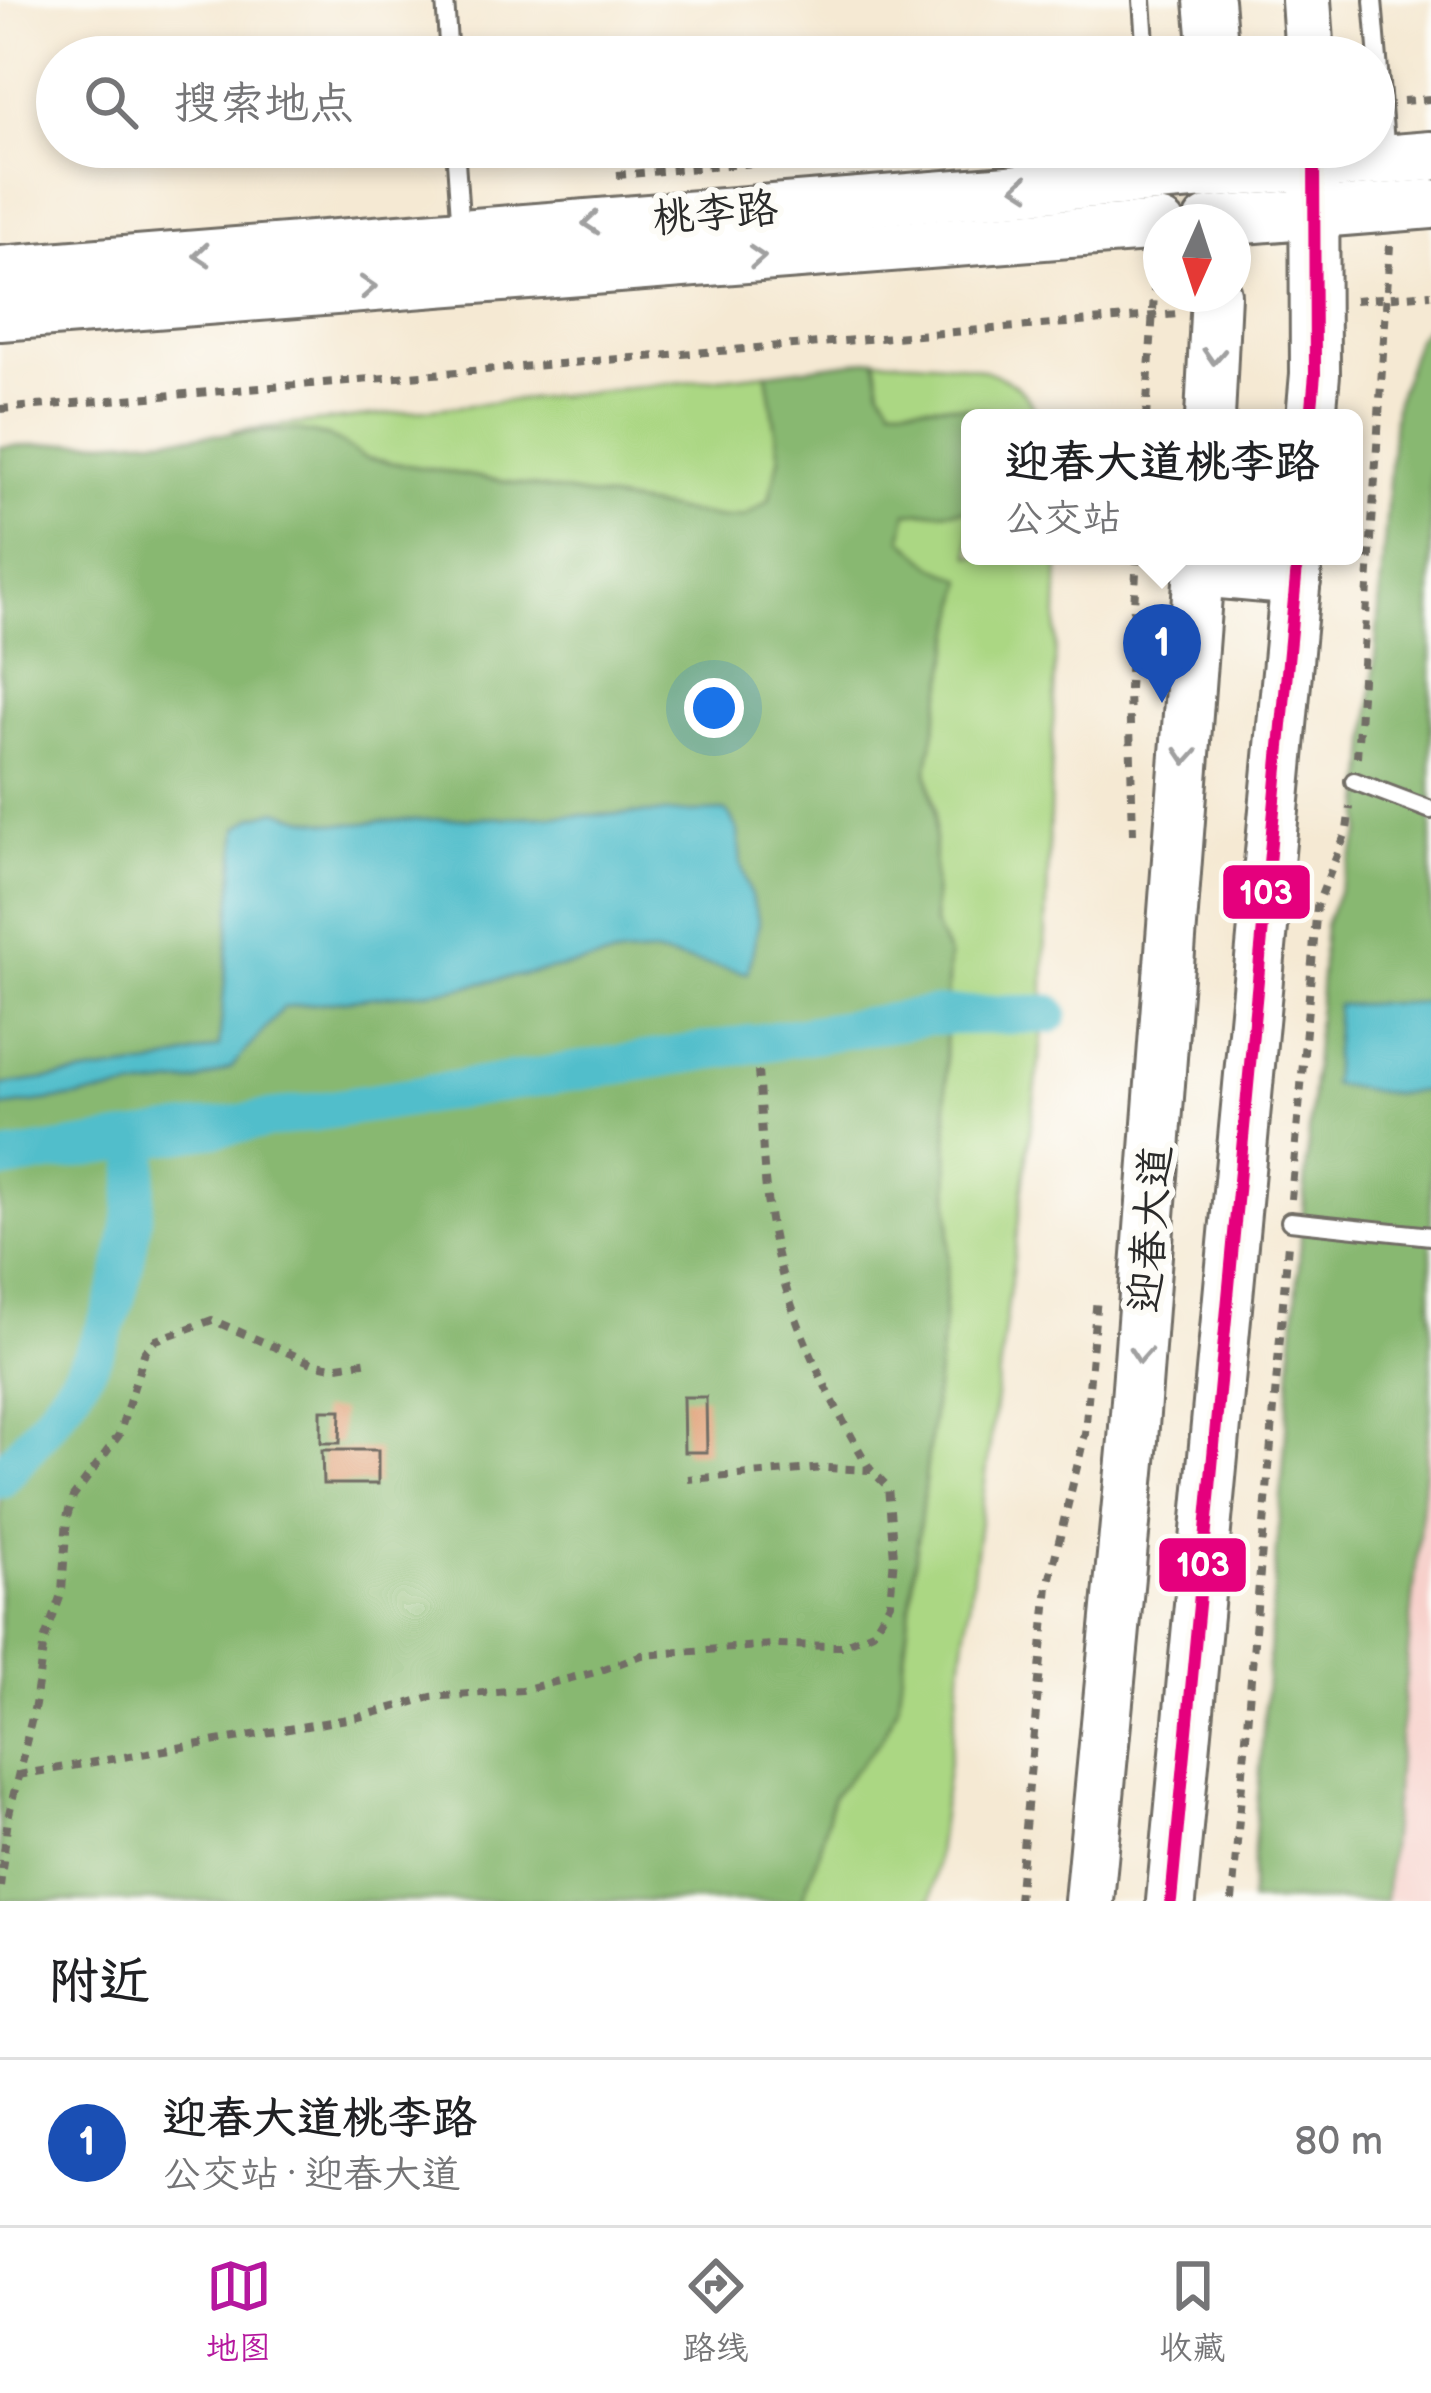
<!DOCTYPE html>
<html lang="zh">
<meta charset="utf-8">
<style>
:root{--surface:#fff;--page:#f2f2f2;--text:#202124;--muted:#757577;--line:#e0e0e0;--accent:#b5179e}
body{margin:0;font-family:"Balsamiq Sans","LXGW WenKai TC",sans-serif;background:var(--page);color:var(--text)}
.compass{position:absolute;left:1143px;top:204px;width:108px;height:108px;border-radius:50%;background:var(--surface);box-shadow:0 6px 18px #0003;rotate:183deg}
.you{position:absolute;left:714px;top:708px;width:42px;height:42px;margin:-30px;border:9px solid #fff;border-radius:50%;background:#1a73e8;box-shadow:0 0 0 18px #1a73e833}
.badge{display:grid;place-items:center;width:78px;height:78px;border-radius:50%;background:var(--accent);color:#fff;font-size:39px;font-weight:700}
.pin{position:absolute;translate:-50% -99px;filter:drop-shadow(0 3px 6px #0008)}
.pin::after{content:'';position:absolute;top:63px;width:42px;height:36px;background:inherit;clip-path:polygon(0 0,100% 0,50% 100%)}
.popup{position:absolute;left:961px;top:409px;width:402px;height:156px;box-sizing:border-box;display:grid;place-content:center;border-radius:18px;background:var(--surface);filter:drop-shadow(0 3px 9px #0005);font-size:39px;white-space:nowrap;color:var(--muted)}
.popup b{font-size:45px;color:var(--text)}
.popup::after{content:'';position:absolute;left:50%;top:100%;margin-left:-24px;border:24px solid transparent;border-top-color:var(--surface)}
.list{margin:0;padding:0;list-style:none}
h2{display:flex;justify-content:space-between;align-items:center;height:156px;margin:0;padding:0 48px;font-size:51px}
h2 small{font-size:39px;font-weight:400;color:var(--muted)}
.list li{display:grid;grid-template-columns:78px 1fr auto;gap:36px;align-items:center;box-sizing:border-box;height:168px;padding:0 48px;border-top:3px solid var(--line)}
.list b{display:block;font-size:45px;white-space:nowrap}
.list p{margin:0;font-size:39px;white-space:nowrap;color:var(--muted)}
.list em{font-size:39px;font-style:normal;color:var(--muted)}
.icon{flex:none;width:66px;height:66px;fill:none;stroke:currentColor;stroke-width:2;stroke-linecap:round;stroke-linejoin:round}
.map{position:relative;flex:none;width:1431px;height:1901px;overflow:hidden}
.search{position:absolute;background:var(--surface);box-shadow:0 6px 18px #0003;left:36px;right:36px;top:36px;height:132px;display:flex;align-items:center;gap:30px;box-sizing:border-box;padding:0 42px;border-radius:66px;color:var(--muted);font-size:45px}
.sheet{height:324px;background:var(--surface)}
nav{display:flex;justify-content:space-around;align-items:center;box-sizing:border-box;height:168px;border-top:3px solid var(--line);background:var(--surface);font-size:33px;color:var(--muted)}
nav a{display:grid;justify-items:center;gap:6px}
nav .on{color:var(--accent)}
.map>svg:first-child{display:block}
</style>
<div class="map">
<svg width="1431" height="1901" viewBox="0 0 1431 1901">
<rect width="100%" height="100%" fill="#fdfcf7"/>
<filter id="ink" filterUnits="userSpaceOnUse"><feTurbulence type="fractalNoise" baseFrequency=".00833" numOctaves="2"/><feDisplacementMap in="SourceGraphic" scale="24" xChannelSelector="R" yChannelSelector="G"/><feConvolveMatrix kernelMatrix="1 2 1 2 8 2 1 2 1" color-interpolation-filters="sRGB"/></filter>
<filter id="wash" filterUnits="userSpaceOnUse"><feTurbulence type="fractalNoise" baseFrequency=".004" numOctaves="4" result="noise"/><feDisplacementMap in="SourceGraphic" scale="48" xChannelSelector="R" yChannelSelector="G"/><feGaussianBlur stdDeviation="2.7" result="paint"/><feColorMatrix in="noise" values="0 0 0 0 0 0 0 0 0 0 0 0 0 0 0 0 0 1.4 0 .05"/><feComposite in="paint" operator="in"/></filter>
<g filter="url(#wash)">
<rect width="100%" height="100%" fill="#f5e9d3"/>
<path fill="#f7d0cb" d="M 1431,1404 L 1431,1901 L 1385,1901 Z"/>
<g fill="#abd783" stroke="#6b8157" stroke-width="3">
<path d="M 876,359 C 932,364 1016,355 1039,418 L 949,405 L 892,405 L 881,389 Z"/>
<path d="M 767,373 L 780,456 L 769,500 L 745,516 L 722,518 L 365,458 C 312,425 291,430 231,431 Z"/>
<path d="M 970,510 L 970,556 L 1059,556 L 1042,1039 L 931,1901 L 801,1901 L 817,1858 L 833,1796 L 855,1768 L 904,1658 L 943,1329 L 950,1226 L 945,1045 L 949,956 L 934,925 L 935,810 L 927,771 L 935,567 L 902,539 L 906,513 Z"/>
</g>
<g fill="#88b871" stroke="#5a724e" stroke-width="3">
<path d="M 1431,321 L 1431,1404 L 1385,1901 L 1250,1901 L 1325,925 L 1361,833 L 1395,406 L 1417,338 Z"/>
<path d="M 876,359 L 881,389 L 892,405 L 949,405 L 1028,418 L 970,418 L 970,510 L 907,513 L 902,539 L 935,567 L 964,580 L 927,771 L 935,810 L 934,924 L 949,956 L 945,1045 L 950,1226 L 943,1329 L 898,1704 L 881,1740 L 833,1796 L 817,1858 L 801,1901 L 0,1901 L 0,447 L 296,430 L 331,437 L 365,458 L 722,518 L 745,516 L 769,500 L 780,456 L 767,373 Z"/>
</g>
<g fill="#51becb" stroke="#3e747b" stroke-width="3">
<path d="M 277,810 C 314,823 343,827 382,821 L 727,811 L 738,831 L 741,864 L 759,922 L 748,973 L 656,954 L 620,956 L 452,989 L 284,1007 L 231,1068 L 198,1081 L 0,1107 L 0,1085 L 153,1065 L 219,1047 L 238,828 L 253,817 Z"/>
<path d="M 1431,1002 L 1431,1090 L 1392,1094 L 1332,1084 L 1337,1005 Z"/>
</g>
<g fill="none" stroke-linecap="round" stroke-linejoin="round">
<g stroke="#51becb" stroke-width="39">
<path d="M 0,1161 L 932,1016 L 1049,1014"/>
<path d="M 0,1479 C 35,1438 76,1392 99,1342 C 128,1280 135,1208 141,1140"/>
</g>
</g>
<g id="blocks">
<g fill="#dc9264">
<path d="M 683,1397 L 706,1397 L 707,1452 L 684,1452 Z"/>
<path d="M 321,1410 L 341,1410 L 340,1443 L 321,1443 Z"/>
<path d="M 322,1450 L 378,1450 L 378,1484 L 323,1484 Z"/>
</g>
</g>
</g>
<g filter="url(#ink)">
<use href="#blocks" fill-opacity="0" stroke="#726e66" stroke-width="3"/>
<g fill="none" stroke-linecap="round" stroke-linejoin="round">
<defs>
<g id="service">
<path d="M 445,0 L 449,57"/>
<path d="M 1142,0 L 1146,57"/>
<path d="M 1373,0 L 1386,155"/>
<path d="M 455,147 L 461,231"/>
<path d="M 1354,781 L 1431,810"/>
<path d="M 1290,1221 L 1431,1236"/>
</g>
<g id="secondary">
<path d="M 1209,0 L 1214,57"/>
<path d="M 1306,0 L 1310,57"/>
<path d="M 1208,222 L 1431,204"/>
<path d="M 0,271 L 1431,156"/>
<path d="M 0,316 L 1161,226"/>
<path d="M 1210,418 L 1216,294"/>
<path d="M 1311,418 L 1315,374 L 1314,147"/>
<path d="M 1199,572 L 1296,581"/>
<path d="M 1089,1901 L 1133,1440 L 1200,556"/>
<path d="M 1171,1901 L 1298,556"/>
</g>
</defs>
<use href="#service" stroke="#726e66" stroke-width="22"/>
<use href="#secondary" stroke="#726e66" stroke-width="54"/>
<g stroke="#726e66" stroke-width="8" stroke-dasharray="9 9" stroke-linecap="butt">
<path d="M 1403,101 L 1431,99"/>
<path d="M 617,175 L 938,147"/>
<path d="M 1355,300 L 1431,294"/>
<path d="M 0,409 L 1178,314"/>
<path d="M 1146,418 L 1156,264"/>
<path d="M 1357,757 L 1390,245"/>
<path d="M 1133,834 L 1129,689 L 1137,556"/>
<path d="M 758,1071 C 762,1120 762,1171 770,1220 C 785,1311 824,1390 870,1469"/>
<path d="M 1291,1199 L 1317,906 L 1347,830 L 1350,807"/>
<path d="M 18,1775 L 359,1717 L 431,1697 L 522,1690 L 596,1672 L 642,1655 L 771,1645 L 841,1646 L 873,1632 L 890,1603 L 894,1557 L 888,1487 L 871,1470 L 826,1468 L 688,1479"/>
<path d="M 0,1887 L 8,1818 L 35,1705 L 44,1641 L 62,1592 L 67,1517 L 73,1497 L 119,1435 L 145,1351 L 156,1340 L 212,1320 L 312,1363 L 332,1367 L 369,1361"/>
<path d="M 1018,1901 L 1048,1586 L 1085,1434 L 1097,1297"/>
<path d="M 1232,1901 L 1288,1244"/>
</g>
<use href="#service" stroke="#fff" stroke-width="16"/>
<use href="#secondary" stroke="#fff" stroke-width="48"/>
<defs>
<g id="bus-1">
<path d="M 1311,418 L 1315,374 L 1314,147"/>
<path d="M 1171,1901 L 1298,556"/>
</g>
</defs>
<use href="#bus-1" stroke="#fdfcf7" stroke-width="21"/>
<use href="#bus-1" stroke="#e5007d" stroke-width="12"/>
</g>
<defs><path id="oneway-chevron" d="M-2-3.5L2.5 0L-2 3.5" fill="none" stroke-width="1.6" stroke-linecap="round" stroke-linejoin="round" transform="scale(3)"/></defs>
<g stroke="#a0a0a0">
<use href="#oneway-chevron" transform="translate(1021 187) rotate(175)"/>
<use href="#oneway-chevron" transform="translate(591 223) rotate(175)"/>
<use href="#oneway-chevron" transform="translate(202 255) rotate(175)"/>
<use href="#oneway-chevron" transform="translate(757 257) rotate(-4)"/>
<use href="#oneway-chevron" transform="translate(368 287) rotate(-4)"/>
<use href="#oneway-chevron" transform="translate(1214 356) rotate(93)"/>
<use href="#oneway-chevron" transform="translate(1186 756) rotate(94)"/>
<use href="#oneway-chevron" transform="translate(1140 1355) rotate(94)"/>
</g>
</g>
<g text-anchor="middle" stroke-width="12" stroke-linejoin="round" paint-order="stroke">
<g font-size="42" fill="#2b2b2b" stroke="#fdfcf7">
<text transform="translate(715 212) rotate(-5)" y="15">桃李路</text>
<text transform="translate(1149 1229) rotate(-86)" y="15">迎春大道</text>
</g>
</g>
<g stroke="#fdfcf7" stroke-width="4.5">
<rect x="1221" y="863" width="91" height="58" rx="12" fill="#e5007d"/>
<rect x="1157" y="1536" width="91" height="58" rx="12" fill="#e5007d"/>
</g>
<g font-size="33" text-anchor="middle" font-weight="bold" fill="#fff">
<text x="1266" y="904">103</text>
<text x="1203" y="1576">103</text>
</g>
</svg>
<svg class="compass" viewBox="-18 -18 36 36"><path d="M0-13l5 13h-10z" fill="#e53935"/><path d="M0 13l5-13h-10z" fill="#757577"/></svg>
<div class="you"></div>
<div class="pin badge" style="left:1162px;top:703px;background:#1a4fb4">1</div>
<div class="popup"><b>迎春大道桃李路</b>公交站</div>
<div class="search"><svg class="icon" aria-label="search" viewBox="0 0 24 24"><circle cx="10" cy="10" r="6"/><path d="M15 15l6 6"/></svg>搜索地点</div>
</div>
<section class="sheet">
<h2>附近<small></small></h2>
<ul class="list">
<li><span class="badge" style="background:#1a4fb4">1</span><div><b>迎春大道桃李路</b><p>公交站 · 迎春大道</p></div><em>80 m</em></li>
</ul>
</section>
<nav>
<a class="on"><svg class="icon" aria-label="map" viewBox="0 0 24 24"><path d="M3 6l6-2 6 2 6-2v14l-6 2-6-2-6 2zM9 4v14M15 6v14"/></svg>地图</a>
<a><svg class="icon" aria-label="directions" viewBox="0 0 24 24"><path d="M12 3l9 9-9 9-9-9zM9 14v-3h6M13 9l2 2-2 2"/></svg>路线</a>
<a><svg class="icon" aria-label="saved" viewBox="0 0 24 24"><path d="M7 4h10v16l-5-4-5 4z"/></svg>收藏</a>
</nav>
